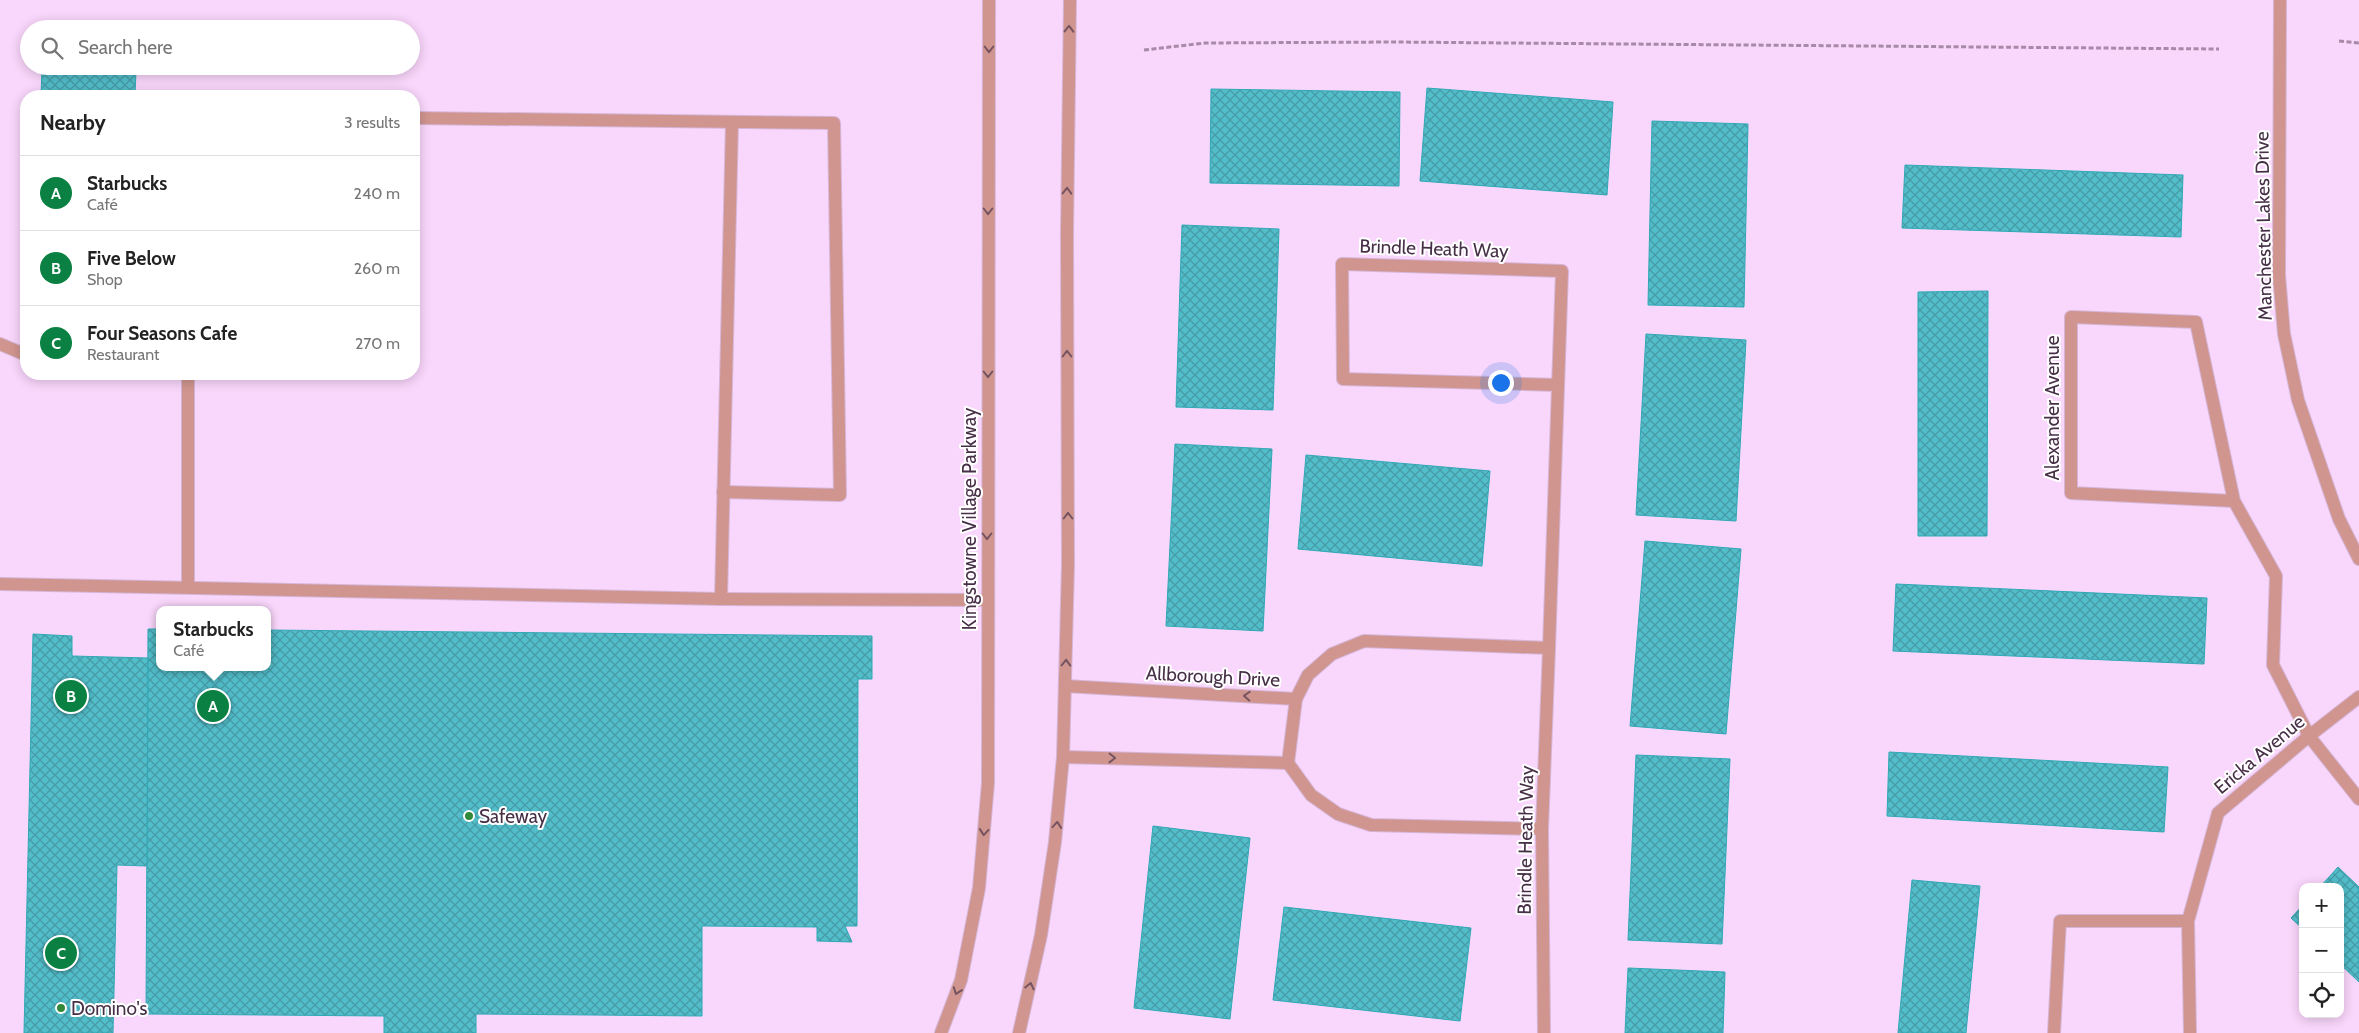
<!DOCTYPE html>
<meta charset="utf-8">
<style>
:root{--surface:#fff;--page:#f2f2f2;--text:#222;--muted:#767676;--line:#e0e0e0;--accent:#0b8043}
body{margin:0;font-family:Cabin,sans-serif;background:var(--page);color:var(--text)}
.controls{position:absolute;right:15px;bottom:15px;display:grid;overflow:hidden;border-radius:10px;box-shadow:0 2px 12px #0003}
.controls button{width:45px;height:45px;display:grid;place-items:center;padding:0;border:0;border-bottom:1px solid var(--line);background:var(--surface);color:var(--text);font:25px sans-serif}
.you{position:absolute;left:1500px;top:382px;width:18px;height:18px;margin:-12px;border:4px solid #fff;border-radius:50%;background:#1a73e8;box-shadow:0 0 0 8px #1a73e833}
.badge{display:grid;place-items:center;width:32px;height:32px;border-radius:50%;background:var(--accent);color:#fff;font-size:16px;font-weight:700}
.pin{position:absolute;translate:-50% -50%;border:2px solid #fff;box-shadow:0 1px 5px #0006}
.popup{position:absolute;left:156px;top:606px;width:115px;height:65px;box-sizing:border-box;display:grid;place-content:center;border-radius:10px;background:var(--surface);filter:drop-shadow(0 1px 4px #0005);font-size:16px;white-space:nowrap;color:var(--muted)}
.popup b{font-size:19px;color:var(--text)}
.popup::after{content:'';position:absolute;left:50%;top:100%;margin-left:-10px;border:10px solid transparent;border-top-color:var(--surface)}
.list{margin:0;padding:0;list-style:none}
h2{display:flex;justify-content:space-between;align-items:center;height:65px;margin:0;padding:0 20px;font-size:21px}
h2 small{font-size:16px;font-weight:400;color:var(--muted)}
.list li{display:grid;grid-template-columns:32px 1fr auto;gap:15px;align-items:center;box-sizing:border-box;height:75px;padding:0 20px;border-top:1px solid var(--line)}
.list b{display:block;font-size:19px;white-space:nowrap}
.list p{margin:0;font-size:16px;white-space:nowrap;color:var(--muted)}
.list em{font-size:16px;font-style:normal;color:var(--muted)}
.icon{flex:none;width:28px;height:28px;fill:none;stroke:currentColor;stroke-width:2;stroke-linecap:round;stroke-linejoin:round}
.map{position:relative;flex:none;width:2359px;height:1033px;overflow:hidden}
.search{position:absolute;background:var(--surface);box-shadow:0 2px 12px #0003;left:20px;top:20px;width:400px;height:55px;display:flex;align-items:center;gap:12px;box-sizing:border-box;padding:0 18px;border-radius:28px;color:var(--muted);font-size:19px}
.panel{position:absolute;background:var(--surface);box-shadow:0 2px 12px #0003;left:20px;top:90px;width:400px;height:290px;border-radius:20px}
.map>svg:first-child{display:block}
</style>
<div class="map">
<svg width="2359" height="1033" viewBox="0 0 2359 1033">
<defs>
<pattern id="building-cross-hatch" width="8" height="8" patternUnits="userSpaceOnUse" patternTransform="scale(1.25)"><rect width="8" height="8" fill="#52beca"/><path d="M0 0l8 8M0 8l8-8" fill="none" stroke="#469ba6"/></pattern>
</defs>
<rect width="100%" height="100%" fill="#f9d6fb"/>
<g fill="url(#building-cross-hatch)" stroke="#2fa8b5">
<path d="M 66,66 L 100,66 L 104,69 L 136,70 L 135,96 L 41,96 L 42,69 L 63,70 Z"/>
<path d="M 1427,88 L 1613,102 L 1607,195 L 1420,181 Z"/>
<path d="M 1211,89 L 1400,92 L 1399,186 L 1210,183 Z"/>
<path d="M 1652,121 L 1748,124 L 1744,307 L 1648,305 Z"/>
<path d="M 1905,165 L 2183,175 L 2181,237 L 1902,228 Z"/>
<path d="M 1182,225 L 1279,229 L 1273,410 L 1176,407 Z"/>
<path d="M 1988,291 L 1987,536 L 1918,536 L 1918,292 Z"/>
<path d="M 1646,334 L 1746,340 L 1736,521 L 1636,515 Z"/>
<path d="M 1175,444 L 1272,449 L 1263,631 L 1166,626 Z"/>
<path d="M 1306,455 L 1490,471 L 1482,566 L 1298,549 Z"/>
<path d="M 1645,541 L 1741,549 L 1726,734 L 1630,726 Z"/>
<path d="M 1896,584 L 2207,598 L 2204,664 L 1893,651 Z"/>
<path d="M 148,629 L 159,629 L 159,667 L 267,667 L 267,630 L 872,636 L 872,679 L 858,679 L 857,926 L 845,926 L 852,942 L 817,941 L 817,927 L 702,926 L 702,1016 L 476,1014 L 476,1033 L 384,1033 L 384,1016 L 146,1014 Z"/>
<path d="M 33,634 L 72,636 L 72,656 L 148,658 L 147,866 L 117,865 L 113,1033 L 24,1033 Z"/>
<path d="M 1889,752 L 2168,767 L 2164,832 L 1887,816 Z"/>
<path d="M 1636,755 L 1730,759 L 1722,944 L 1628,940 Z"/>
<path d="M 1153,826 L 1250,838 L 1230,1019 L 1134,1008 Z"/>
<path d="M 2338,867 L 2359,887 L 2359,982 L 2340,964 L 2340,887 L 2320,887 Z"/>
<path d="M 1912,880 L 1980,886 L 1966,1033 L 1898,1033 Z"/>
<path d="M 2303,905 L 2303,929 L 2291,918 Z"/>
<path d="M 1284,907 L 1471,928 L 1460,1021 L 1273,1000 Z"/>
<path d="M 1628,968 L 1725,972 L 1723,1033 L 1625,1033 Z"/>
</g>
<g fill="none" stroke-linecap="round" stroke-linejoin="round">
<defs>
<g id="service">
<path d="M 414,118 L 834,123 L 840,495 L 723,492"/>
<path d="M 0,344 L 26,355"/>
<path d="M 0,584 L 721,599 L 987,600"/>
<path d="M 188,587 L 188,374"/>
<path d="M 721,599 L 732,122"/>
</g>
<g id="minor">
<path d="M 2280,0 L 2279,275 L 2284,334 L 2298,400 L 2339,519 L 2359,559"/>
<path d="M 2234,501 L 2071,493 L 2071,317 L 2196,322 L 2234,501 L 2276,576 L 2273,665 L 2309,736 L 2359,799"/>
<path d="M 1549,648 L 1562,271 L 1342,264 L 1343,379 L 1558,385"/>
<path d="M 1065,686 L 1296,699"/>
<path d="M 1063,757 L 1288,763"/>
<path d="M 1542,829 L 1371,825 L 1338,814 L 1311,795 L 1288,763 L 1296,699 L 1308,675 L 1332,654 L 1364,641 L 1549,648 L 1542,829 L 1544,1033"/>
<path d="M 2054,1033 L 2060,921 L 2188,921"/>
<path d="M 2190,1033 L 2188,921 L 2218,813 L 2309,736 L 2359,697"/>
</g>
<g id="tertiary">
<path d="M 941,1033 L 961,980 L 979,888 L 988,783 L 989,0"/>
<path d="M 1019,1033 L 1041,935 L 1055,842 L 1063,757 L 1068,565 L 1067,234 L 1070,0"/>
</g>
</defs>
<use href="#service" stroke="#d5b5d7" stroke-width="14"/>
<use href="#minor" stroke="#d5b5d7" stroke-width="14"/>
<use href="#tertiary" stroke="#d5b5d7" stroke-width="14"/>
<g stroke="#a78aa9" stroke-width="3" stroke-dasharray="5 2.5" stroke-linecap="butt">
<path d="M 2339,41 L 2359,43"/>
<path d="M 1144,50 L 1205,43 L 1392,42 L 2219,49"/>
</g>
<use href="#service" stroke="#d0958f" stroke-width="12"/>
<use href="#minor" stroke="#d0958f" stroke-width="12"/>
<use href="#tertiary" stroke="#d0958f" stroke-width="12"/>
</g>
<defs><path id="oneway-chevron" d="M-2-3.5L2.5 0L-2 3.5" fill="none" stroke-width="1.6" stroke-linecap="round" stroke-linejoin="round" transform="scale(1.25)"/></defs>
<g stroke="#765360">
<use href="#oneway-chevron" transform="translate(1069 29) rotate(-89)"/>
<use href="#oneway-chevron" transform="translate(989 49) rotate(90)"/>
<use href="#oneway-chevron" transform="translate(1067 191) rotate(-89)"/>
<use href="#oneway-chevron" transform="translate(988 211) rotate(90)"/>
<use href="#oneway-chevron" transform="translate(1067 354) rotate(-90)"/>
<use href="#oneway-chevron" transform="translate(988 374) rotate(90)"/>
<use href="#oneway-chevron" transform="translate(1068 516) rotate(-90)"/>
<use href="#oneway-chevron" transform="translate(987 536) rotate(90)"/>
<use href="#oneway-chevron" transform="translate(1066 663) rotate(-88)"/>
<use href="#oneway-chevron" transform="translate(1247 696) rotate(-177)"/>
<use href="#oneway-chevron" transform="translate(1112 758) rotate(1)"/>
<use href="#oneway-chevron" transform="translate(1057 825) rotate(-85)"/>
<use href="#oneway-chevron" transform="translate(984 832) rotate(95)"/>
<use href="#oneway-chevron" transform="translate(1030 986) rotate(-77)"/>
<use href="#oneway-chevron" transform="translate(957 991) rotate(110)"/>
</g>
<g fill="#318a3a" stroke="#fff" stroke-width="2">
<circle cx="469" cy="816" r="5"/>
<circle cx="61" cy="1008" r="5"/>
</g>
<g text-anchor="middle" stroke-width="4" stroke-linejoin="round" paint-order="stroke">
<g font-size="19" fill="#462f47" stroke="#fff">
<text transform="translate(2263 226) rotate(-91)" y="7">Manchester Lakes Drive</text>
<text transform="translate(1434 248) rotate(2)" y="7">Brindle Heath Way</text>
<text transform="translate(2052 408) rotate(-90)" y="7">Alexander Avenue</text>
<text transform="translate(969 519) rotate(-90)" y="7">Kingstowne Village Parkway</text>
<text transform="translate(1213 676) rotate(3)" y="7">Allborough Drive</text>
<text transform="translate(2259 754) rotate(-40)" y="7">Ericka Avenue</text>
<text transform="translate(1525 840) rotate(-89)" y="7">Brindle Heath Way</text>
</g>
<g font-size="19" fill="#462f47" stroke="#fff" text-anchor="start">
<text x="479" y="823">Safeway</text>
<text x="71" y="1015">Domino's</text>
</g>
</g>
</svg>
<div class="controls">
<button>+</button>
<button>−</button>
<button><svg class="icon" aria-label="locate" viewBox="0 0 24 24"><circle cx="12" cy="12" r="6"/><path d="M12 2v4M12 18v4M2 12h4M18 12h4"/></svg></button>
</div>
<div class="you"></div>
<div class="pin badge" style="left:213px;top:706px">A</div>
<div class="popup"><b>Starbucks</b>Café</div>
<div class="pin badge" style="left:71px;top:696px">B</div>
<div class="pin badge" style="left:61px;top:953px">C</div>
<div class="search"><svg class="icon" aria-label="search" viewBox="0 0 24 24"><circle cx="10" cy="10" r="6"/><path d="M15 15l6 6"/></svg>Search here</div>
<section class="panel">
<h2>Nearby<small>3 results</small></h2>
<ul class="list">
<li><span class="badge">A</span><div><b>Starbucks</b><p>Café</p></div><em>240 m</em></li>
<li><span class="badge">B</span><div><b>Five Below</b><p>Shop</p></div><em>260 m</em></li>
<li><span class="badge">C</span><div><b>Four Seasons Cafe</b><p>Restaurant</p></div><em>270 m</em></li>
</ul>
</section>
</div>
